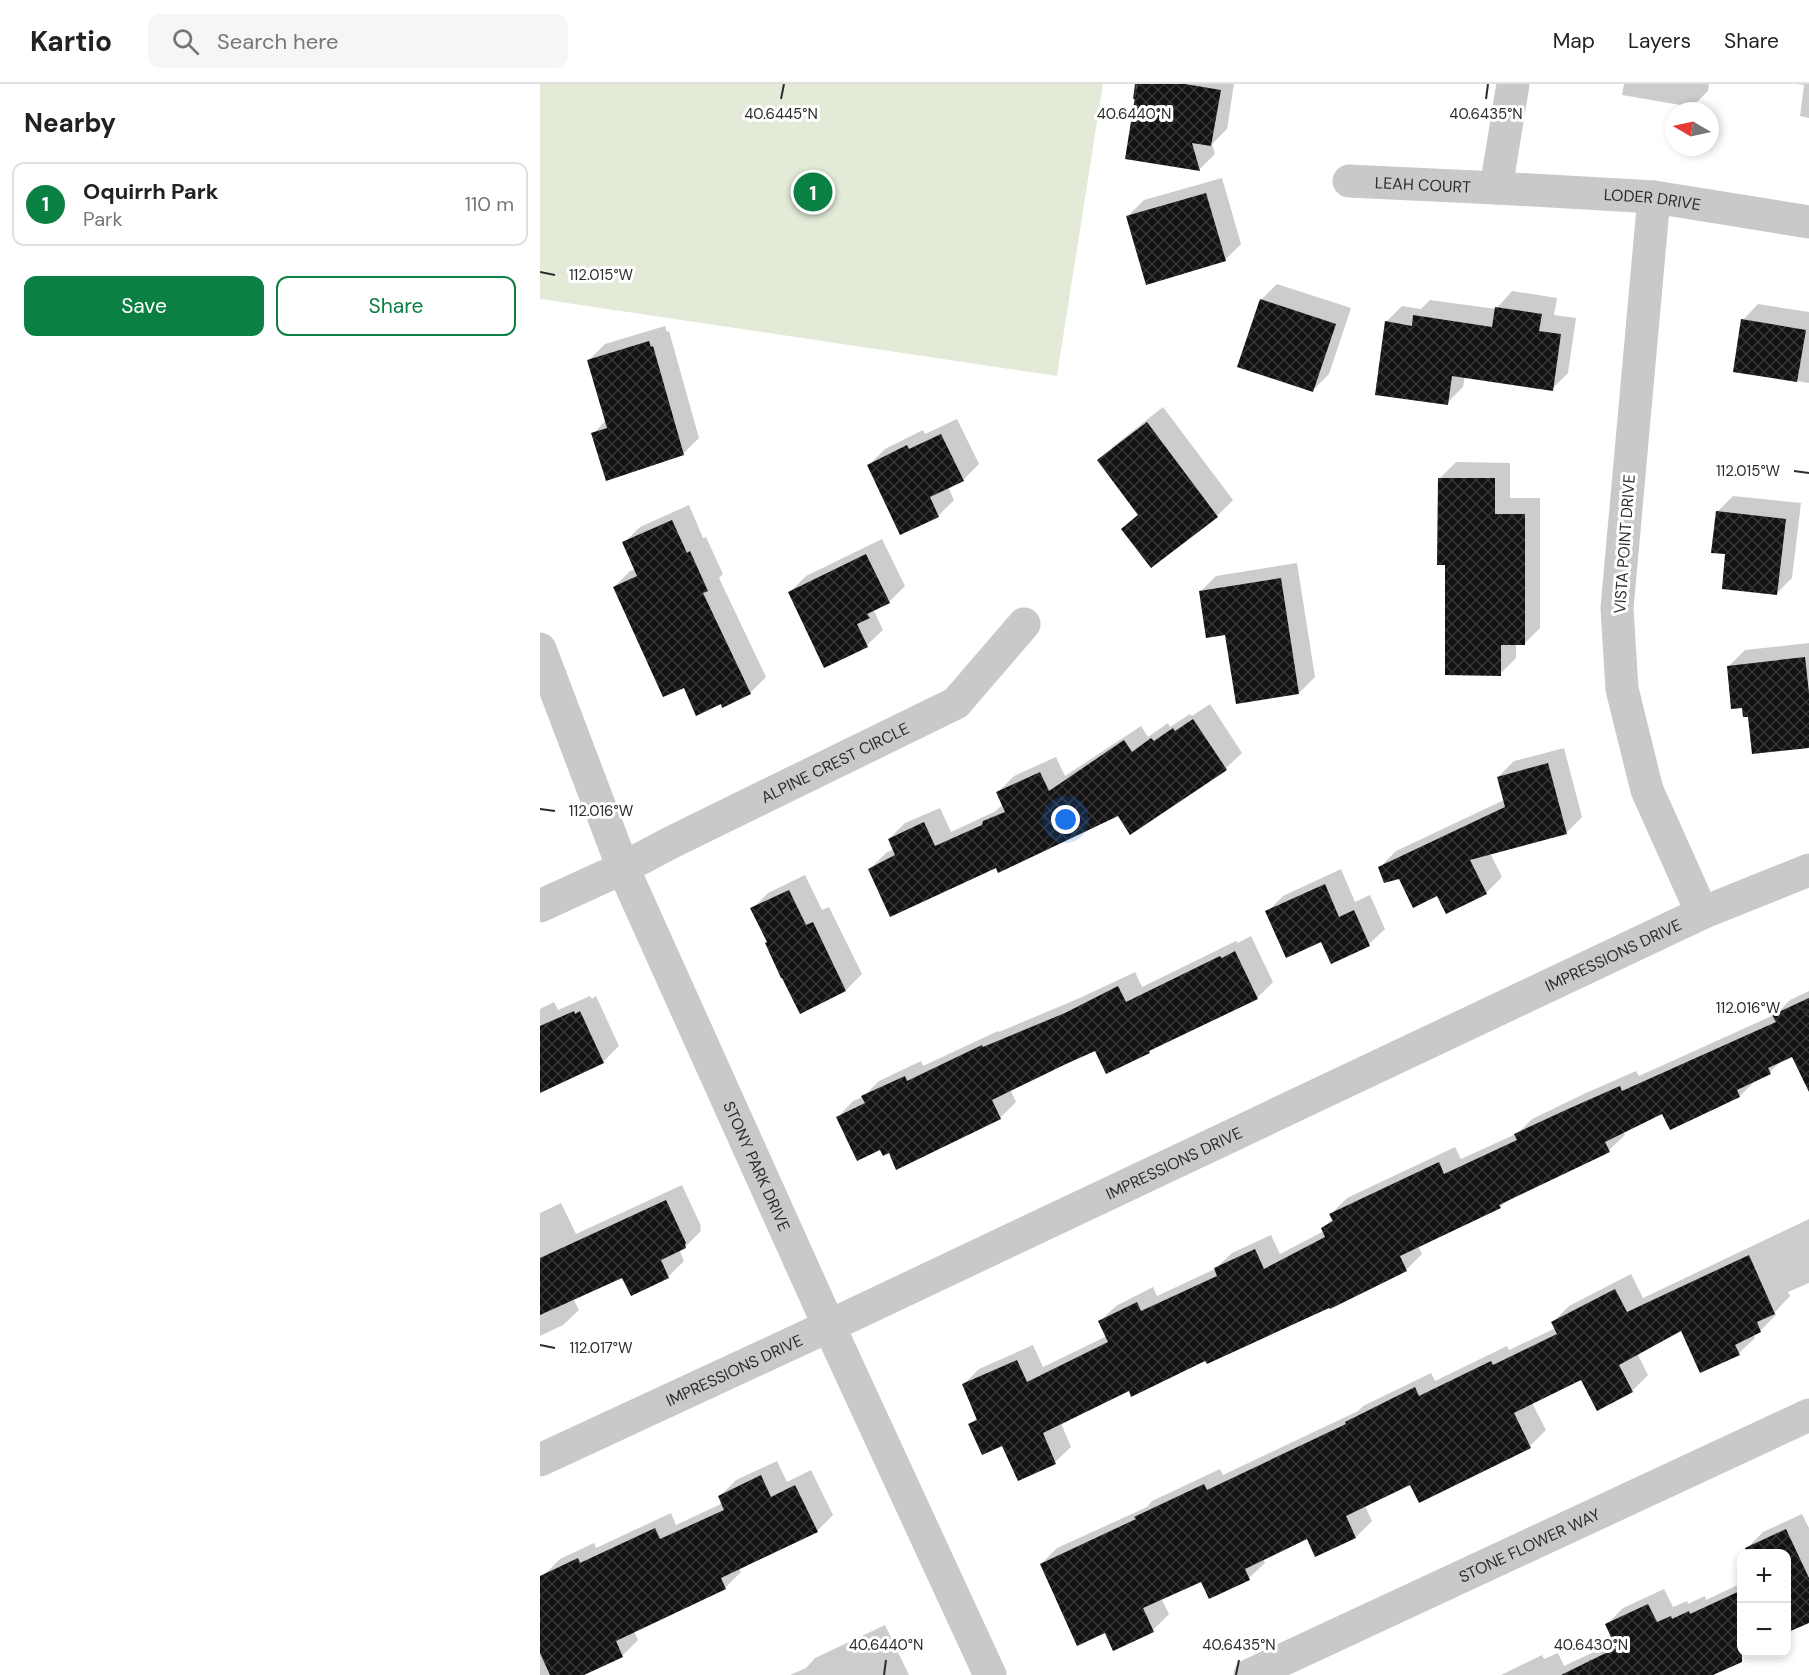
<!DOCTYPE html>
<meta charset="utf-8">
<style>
:root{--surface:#fff;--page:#f6f6f6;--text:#222;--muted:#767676;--line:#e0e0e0;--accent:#0b8043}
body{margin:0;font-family:"DM Sans",sans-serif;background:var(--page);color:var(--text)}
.controls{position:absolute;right:18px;bottom:18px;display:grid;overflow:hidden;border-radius:12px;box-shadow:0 3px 9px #0003}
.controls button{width:54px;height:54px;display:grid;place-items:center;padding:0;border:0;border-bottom:2px solid var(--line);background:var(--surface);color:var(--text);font:30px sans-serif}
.compass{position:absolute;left:1125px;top:18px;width:54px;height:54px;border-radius:50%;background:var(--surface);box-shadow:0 3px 9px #0003;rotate:279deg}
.you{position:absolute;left:526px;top:736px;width:21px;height:21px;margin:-15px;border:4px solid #fff;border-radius:50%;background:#1a73e8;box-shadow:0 0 0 9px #1a73e833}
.badge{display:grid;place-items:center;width:39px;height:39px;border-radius:50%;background:var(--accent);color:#fff;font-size:20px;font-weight:700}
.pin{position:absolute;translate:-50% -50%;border:3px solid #fff;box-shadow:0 2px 6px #0006}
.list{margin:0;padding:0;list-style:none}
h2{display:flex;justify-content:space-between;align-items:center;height:78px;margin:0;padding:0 24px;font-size:26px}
h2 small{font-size:20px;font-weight:400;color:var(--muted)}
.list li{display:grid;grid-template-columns:39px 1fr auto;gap:18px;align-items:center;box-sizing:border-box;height:84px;margin:0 12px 12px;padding:0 12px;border:2px solid var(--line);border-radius:12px}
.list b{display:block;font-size:22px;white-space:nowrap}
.list p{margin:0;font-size:20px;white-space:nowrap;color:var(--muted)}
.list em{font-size:20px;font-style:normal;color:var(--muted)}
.actions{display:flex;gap:12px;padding:18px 24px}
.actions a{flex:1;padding:14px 0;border:2px solid var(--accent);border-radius:12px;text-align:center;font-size:21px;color:var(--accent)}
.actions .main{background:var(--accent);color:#fff}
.icon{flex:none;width:33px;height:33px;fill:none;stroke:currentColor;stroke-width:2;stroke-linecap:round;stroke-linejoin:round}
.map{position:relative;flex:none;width:1269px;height:1591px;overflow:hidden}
header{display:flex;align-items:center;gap:36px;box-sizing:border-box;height:84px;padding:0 30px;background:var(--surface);border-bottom:2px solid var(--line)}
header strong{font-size:28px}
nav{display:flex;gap:33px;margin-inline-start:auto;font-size:21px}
.search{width:420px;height:54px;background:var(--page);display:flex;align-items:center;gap:15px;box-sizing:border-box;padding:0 21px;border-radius:12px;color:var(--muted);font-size:22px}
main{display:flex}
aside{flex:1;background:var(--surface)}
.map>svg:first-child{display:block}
</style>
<header>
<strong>Kartio</strong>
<div class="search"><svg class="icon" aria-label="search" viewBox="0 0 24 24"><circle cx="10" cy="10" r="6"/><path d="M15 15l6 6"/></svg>Search here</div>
<nav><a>Map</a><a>Layers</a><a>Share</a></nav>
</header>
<main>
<aside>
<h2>Nearby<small></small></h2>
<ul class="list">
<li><span class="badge">1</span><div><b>Oquirrh Park</b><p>Park</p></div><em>110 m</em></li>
</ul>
<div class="actions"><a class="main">Save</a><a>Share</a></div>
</aside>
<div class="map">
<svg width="1269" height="1591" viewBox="0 0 1269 1591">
<defs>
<pattern id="building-cross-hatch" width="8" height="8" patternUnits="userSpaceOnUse" patternTransform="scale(1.5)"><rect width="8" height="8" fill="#131313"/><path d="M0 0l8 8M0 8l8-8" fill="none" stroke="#363636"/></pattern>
</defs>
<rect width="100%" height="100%" fill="#fff"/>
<path fill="#e3ebd8" d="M 0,0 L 563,0 L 517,292 L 0,215 Z"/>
<g fill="#0003">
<path d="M 598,0 L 694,0 L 687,45 L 672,60 L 675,70 L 659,86 Z"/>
<path d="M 1084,0 L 1169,0 L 1168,7 L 1152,23 L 1082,11 Z"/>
<path d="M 1256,0 L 1269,0 L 1269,34 L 1260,32 L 1264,1 Z"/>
<path d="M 682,94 L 701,160 L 685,176 L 588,132 L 604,116 Z"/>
<path d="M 737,200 L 811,224 L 789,290 L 773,306 L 721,216 Z"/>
<path d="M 972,207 L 1017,214 L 1014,231 L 1036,234 L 1028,289 L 1012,305 L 925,292 L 923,303 L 907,319 L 846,238 L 862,222 L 881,225 L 890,216 L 956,225 Z"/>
<path d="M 1218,220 L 1269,228 L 1269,299 L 1194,287 L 1203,236 Z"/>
<path d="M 125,242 L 127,248 L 129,247 L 159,354 L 143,370 L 53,350 L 66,336 L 49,276 L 65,260 Z"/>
<path d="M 623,323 L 693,416 L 677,432 L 583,445 L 599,429 L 559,376 L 575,361 Z"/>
<path d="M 417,335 L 439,380 L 423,396 L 408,403 L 414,416 L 398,432 L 329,381 L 345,365 L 383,346 L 385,350 Z"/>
<path d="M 916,378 L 970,379 L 970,414 L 1000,414 L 1000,544 L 984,560 L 976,560 L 976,574 L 960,590 L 906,480 L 900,394 Z"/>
<path d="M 1193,412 L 1261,419 L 1252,494 L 1236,510 L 1187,469 L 1177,428 Z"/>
<path d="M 149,421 L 163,454 L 166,453 L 183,490 L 179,494 L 226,593 L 210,609 L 181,618 L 145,602 L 74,503 L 90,487 L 96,485 L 84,459 L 100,443 Z"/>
<path d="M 342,455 L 365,502 L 349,518 L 339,523 L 334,527 L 343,546 L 327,561 L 250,508 L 266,492 Z"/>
<path d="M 757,479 L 775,593 L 759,609 L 686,549 L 660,508 L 676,492 Z"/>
<path d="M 1269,559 L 1269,661 L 1204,623 L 1189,582 L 1205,566 Z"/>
<path d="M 670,620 L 702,669 L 686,684 L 591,749 L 578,730 L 456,782 L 330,785 L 346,769 L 354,765 L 349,755 L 365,739 L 400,724 L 411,748 L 454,728 L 464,720 L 458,708 L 474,692 L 516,673 L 525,692 L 601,642 L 608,653 L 628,639 L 630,643 L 650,630 L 652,632 Z"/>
<path d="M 1024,664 L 1042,733 L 1026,749 L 950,769 L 962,793 L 946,809 L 898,810 L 840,783 L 856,767 L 964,716 L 958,693 L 974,677 Z"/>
<path d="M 801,785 L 815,818 L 830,811 L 845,845 L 829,860 L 782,856 L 727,828 L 743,812 Z"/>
<path d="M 265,791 L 282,826 L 289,823 L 322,890 L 306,906 L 261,928 L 212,825 L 228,809 Z"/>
<path d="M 711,852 L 733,898 L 717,914 L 614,963 L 609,968 L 556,965 L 470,1005 L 476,1018 L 460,1034 L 349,1067 L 340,1064 L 298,1033 L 313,1017 L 323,1013 L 339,997 L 381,977 L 383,982 L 458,947 L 459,948 L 542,913 L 595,888 L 602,903 L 696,857 L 698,859 Z"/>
<path d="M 1269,907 L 1269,963 L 1243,975 L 1230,988 L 1216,996 L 1200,1012 L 1131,1044 L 1123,1028 L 1083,1047 L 1085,1051 L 1069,1066 L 968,1116 L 960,1123 L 878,1162 L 882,1170 L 866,1186 L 791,1223 L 590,1305 L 521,1339 L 531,1363 L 515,1378 L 478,1395 L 463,1360 L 430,1340 L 438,1333 L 423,1301 L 439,1285 L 493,1261 L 503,1283 L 567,1252 L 560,1237 L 576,1222 L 613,1203 L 617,1212 L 675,1185 L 692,1169 L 731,1151 L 740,1170 L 784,1147 L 783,1144 L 793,1134 L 791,1130 L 807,1114 L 915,1063 L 921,1075 L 978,1049 L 992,1035 L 1046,1009 L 1096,987 L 1099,992 L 1236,930 L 1250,916 Z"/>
<path d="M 50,912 L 52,915 L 56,912 L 79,962 L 63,978 L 0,1007 L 0,925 L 14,918 L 18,926 Z"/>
<path d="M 142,1101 L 161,1142 L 160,1143 L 161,1147 L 145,1163 L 139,1165 L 144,1177 L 128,1193 L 91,1210 L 83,1192 L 33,1214 L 39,1226 L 23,1241 L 0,1252 L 0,1129 L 21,1119 L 36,1150 Z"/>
<path d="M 1269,1135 L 1269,1199 L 1248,1208 L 1250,1212 L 1235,1228 L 1236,1231 L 1220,1247 L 1213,1250 L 1215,1254 L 1199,1269 L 1141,1245 L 1097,1269 L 1108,1291 L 1092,1307 L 1042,1294 L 992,1319 L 1006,1346 L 990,1362 L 871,1399 L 825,1422 L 832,1437 L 816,1453 L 776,1471 L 768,1453 L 723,1475 L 725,1479 L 709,1494 L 662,1496 L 621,1514 L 629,1530 L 613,1546 L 566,1547 L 501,1480 L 517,1464 L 607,1423 L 612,1417 L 680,1385 L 683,1391 L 818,1327 L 823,1322 L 891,1289 L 895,1297 L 967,1262 L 969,1266 L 1016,1244 L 1013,1238 L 1029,1222 L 1091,1190 L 1103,1214 Z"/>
<path d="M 237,1377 L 247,1398 L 271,1386 L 293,1431 L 277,1447 L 199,1484 L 201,1488 L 185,1504 L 94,1547 L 98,1556 L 82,1572 L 40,1591 L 0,1591 L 0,1500 L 4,1491 L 20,1475 L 54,1459 L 56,1464 L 131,1429 L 136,1441 L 183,1419 L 180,1412 L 196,1396 Z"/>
<path d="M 1262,1430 L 1269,1444 L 1269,1537 L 1246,1470 L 1207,1464 L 1223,1448 Z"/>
<path d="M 1202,1499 L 1202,1563 L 1169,1591 L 961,1591 L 1002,1571 L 1004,1575 L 1018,1569 L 1024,1582 L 1075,1558 L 1067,1540 L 1083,1524 L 1124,1505 L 1133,1523 L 1147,1517 L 1148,1520 L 1165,1512 L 1166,1516 Z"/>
<path d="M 345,1541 L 369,1591 L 250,1591 L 266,1584 L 275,1574 Z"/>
</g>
<g fill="url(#building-cross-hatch)">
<path d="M 597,0 L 645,0 L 681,6 L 671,62 L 652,59 L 660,87 L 585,75 Z"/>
<path d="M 666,109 L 686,177 L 606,201 L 586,132 Z"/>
<path d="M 720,215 L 796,240 L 773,308 L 697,283 Z"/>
<path d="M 955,223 L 1002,230 L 999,247 L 1021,250 L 1013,307 L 912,292 L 908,321 L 835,311 L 845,237 L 872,242 L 873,231 L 952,243 Z"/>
<path d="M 1201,235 L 1266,246 L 1257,298 L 1193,288 Z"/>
<path d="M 109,257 L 111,263 L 113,262 L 144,371 L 66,397 L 51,349 L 67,344 L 47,276 Z"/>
<path d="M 607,338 L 678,433 L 611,484 L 581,445 L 598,431 L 557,376 Z"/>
<path d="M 401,350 L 424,397 L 390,413 L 399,433 L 360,451 L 327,381 L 367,361 L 369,365 Z"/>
<path d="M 898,394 L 955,394 L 955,430 L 985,430 L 985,561 L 961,561 L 961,592 L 905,591 L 905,481 L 897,481 Z"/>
<path d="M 1176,427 L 1246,435 L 1237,511 L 1182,505 L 1185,470 L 1171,469 Z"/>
<path d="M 132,436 L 147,469 L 150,467 L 168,507 L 163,509 L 211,610 L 182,624 L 181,620 L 156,632 L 144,604 L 123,613 L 73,503 L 97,492 L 82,458 Z"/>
<path d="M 326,470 L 350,519 L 327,530 L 330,534 L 317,540 L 328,563 L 284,584 L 248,508 Z"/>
<path d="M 741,494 L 759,610 L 696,620 L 685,551 L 666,554 L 659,507 Z"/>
<path d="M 1265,573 L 1269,609 L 1269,664 L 1212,670 L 1208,633 L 1203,633 L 1202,624 L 1191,625 L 1187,582 Z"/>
<path d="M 653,635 L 687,686 L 590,751 L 578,732 L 458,789 L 456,784 L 350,833 L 328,785 L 355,771 L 348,755 L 384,738 L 395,762 L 442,741 L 443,737 L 465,728 L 456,708 L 500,688 L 509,707 L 584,656 L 592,668 L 611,654 L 614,657 L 633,644 L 635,647 Z"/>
<path d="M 1008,679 L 1027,750 L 930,776 L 947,810 L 906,830 L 897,812 L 873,824 L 859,795 L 844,799 L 838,783 L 965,723 L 957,693 Z"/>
<path d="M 785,800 L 799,833 L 814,826 L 830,862 L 791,880 L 781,858 L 746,874 L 725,827 Z"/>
<path d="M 249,806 L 266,841 L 273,838 L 306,907 L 260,930 L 242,894 L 241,894 L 225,859 L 227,858 L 210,824 Z"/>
<path d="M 695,867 L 718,915 L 609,967 L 610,969 L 566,990 L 555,967 L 526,980 L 452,1016 L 461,1035 L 356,1086 L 349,1069 L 343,1072 L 340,1066 L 317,1077 L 296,1033 L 325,1019 L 321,1012 L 365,992 L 367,997 L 442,961 L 443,963 L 525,929 L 578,902 L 586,918 L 680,872 L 682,874 Z"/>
<path d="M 1269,914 L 1269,1008 L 1252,973 L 1228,984 L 1231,990 L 1197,1006 L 1200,1013 L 1130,1046 L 1122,1030 L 1065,1058 L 1070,1068 L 959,1121 L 961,1124 L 860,1172 L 867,1187 L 790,1225 L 789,1224 L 667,1280 L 665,1277 L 591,1313 L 589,1307 L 503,1349 L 516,1380 L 478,1397 L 462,1362 L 442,1371 L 428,1340 L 437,1336 L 422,1300 L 477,1276 L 487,1298 L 568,1258 L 558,1237 L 597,1218 L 601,1227 L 677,1192 L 674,1184 L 715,1165 L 724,1185 L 785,1153 L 781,1144 L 793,1137 L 789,1130 L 899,1078 L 904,1090 L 977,1056 L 974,1050 L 1028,1025 L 1080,1002 L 1082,1007 L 1236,938 L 1232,931 Z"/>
<path d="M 34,927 L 35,930 L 40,927 L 64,979 L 0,1009 L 0,942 Z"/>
<path d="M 126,1116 L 146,1159 L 145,1160 L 146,1164 L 121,1176 L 129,1194 L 91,1212 L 82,1194 L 0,1231 L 0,1174 Z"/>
<path d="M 1209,1171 L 1235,1230 L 1217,1238 L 1221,1248 L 1195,1261 L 1200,1271 L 1160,1289 L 1141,1247 L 1079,1281 L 1093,1308 L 1057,1327 L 1041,1296 L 974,1329 L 991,1364 L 879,1419 L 870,1401 L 806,1432 L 816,1454 L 775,1473 L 767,1455 L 705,1485 L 710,1496 L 669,1515 L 661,1498 L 603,1524 L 614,1548 L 573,1567 L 565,1549 L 537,1562 L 500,1480 L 596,1435 L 594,1433 L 664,1400 L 667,1406 L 806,1340 L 805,1338 L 875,1303 L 879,1312 L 951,1277 L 953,1281 L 1017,1250 L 1011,1238 L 1075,1205 L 1087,1228 Z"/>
<path d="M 221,1391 L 231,1413 L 255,1401 L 278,1448 L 181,1494 L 186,1505 L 76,1557 L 83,1573 L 44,1591 L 10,1591 L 0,1569 L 0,1492 L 38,1474 L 40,1479 L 115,1444 L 120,1455 L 184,1426 L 178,1412 Z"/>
<path d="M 1246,1445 L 1269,1494 L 1269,1539 L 1246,1549 L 1246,1470 L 1208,1470 L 1205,1464 Z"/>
<path d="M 1202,1506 L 1202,1569 L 1204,1569 L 1202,1570 L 1202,1578 L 1173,1591 L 1021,1591 L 1076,1564 L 1065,1540 L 1108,1520 L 1117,1538 L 1131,1532 L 1132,1535 L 1149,1527 L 1150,1530 Z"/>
</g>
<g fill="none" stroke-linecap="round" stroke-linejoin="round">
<g stroke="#c9c9c9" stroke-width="33">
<path id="s1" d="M 809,97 L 956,104 L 1114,113 L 1269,138"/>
<path d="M 956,104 L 973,0"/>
<path d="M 1114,113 L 1077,524 L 1082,605 L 1107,706 L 1162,829"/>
<path id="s2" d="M 0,565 L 83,784 L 289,1242 L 450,1591"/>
<path id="s3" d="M 0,822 L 83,784 L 130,759 L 416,619 L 484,540"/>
<path id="s4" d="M 0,1376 L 289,1242 L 1162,829 L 1269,786"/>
<path id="s5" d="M 710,1591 L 1269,1331"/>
</g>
</g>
<path fill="none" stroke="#2c2c2c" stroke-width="2" d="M 241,15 L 244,0M 594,15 L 596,0M 946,15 L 948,0M 0,188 L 15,191M 1254,387 L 1269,389M 0,725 L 15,727M 1254,924 L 1269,926M 0,1261 L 15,1264M 344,1591 L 346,1576M 696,1591 L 699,1576M 1048,1591 L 1051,1576"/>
<g text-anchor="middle" stroke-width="6" stroke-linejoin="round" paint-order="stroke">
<g font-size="16" fill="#2c2c2c" stroke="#fff">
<text dy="6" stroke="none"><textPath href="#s1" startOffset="74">LEAH COURT</textPath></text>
<text dy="6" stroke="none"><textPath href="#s1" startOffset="304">LODER DRIVE</textPath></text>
<text transform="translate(1084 460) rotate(-86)" y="6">VISTA POINT DRIVE</text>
<text dy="6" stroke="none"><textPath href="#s3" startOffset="328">ALPINE CREST CIRCLE</textPath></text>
<text dy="6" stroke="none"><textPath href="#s4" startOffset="1186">IMPRESSIONS DRIVE</textPath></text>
<text dy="6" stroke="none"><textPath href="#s4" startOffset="700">IMPRESSIONS DRIVE</textPath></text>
<text dy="6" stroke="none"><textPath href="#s2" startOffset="561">STONY PARK DRIVE</textPath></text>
<text dy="6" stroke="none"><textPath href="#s4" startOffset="214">IMPRESSIONS DRIVE</textPath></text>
<text dy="6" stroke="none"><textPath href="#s5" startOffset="308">STONE FLOWER WAY</textPath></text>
</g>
</g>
<g font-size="15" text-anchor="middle" fill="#2c2c2c" stroke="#fff" stroke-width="6" stroke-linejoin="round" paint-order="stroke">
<text x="241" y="35">40.6445°N</text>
<text x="594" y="35">40.6440°N</text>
<text x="946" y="35">40.6435°N</text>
<text x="61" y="196">112.015°W</text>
<text x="1208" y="392">112.015°W</text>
<text x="61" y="732">112.016°W</text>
<text x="1208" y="929">112.016°W</text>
<text x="61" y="1269">112.017°W</text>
<text x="346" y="1566">40.6440°N</text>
<text x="699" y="1566">40.6435°N</text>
<text x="1051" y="1566">40.6430°N</text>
</g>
</svg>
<div class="controls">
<button>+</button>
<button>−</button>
</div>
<svg class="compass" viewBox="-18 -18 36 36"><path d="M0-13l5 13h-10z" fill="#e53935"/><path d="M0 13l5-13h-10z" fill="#767676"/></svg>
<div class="you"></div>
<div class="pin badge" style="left:273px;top:108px">1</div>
</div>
</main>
